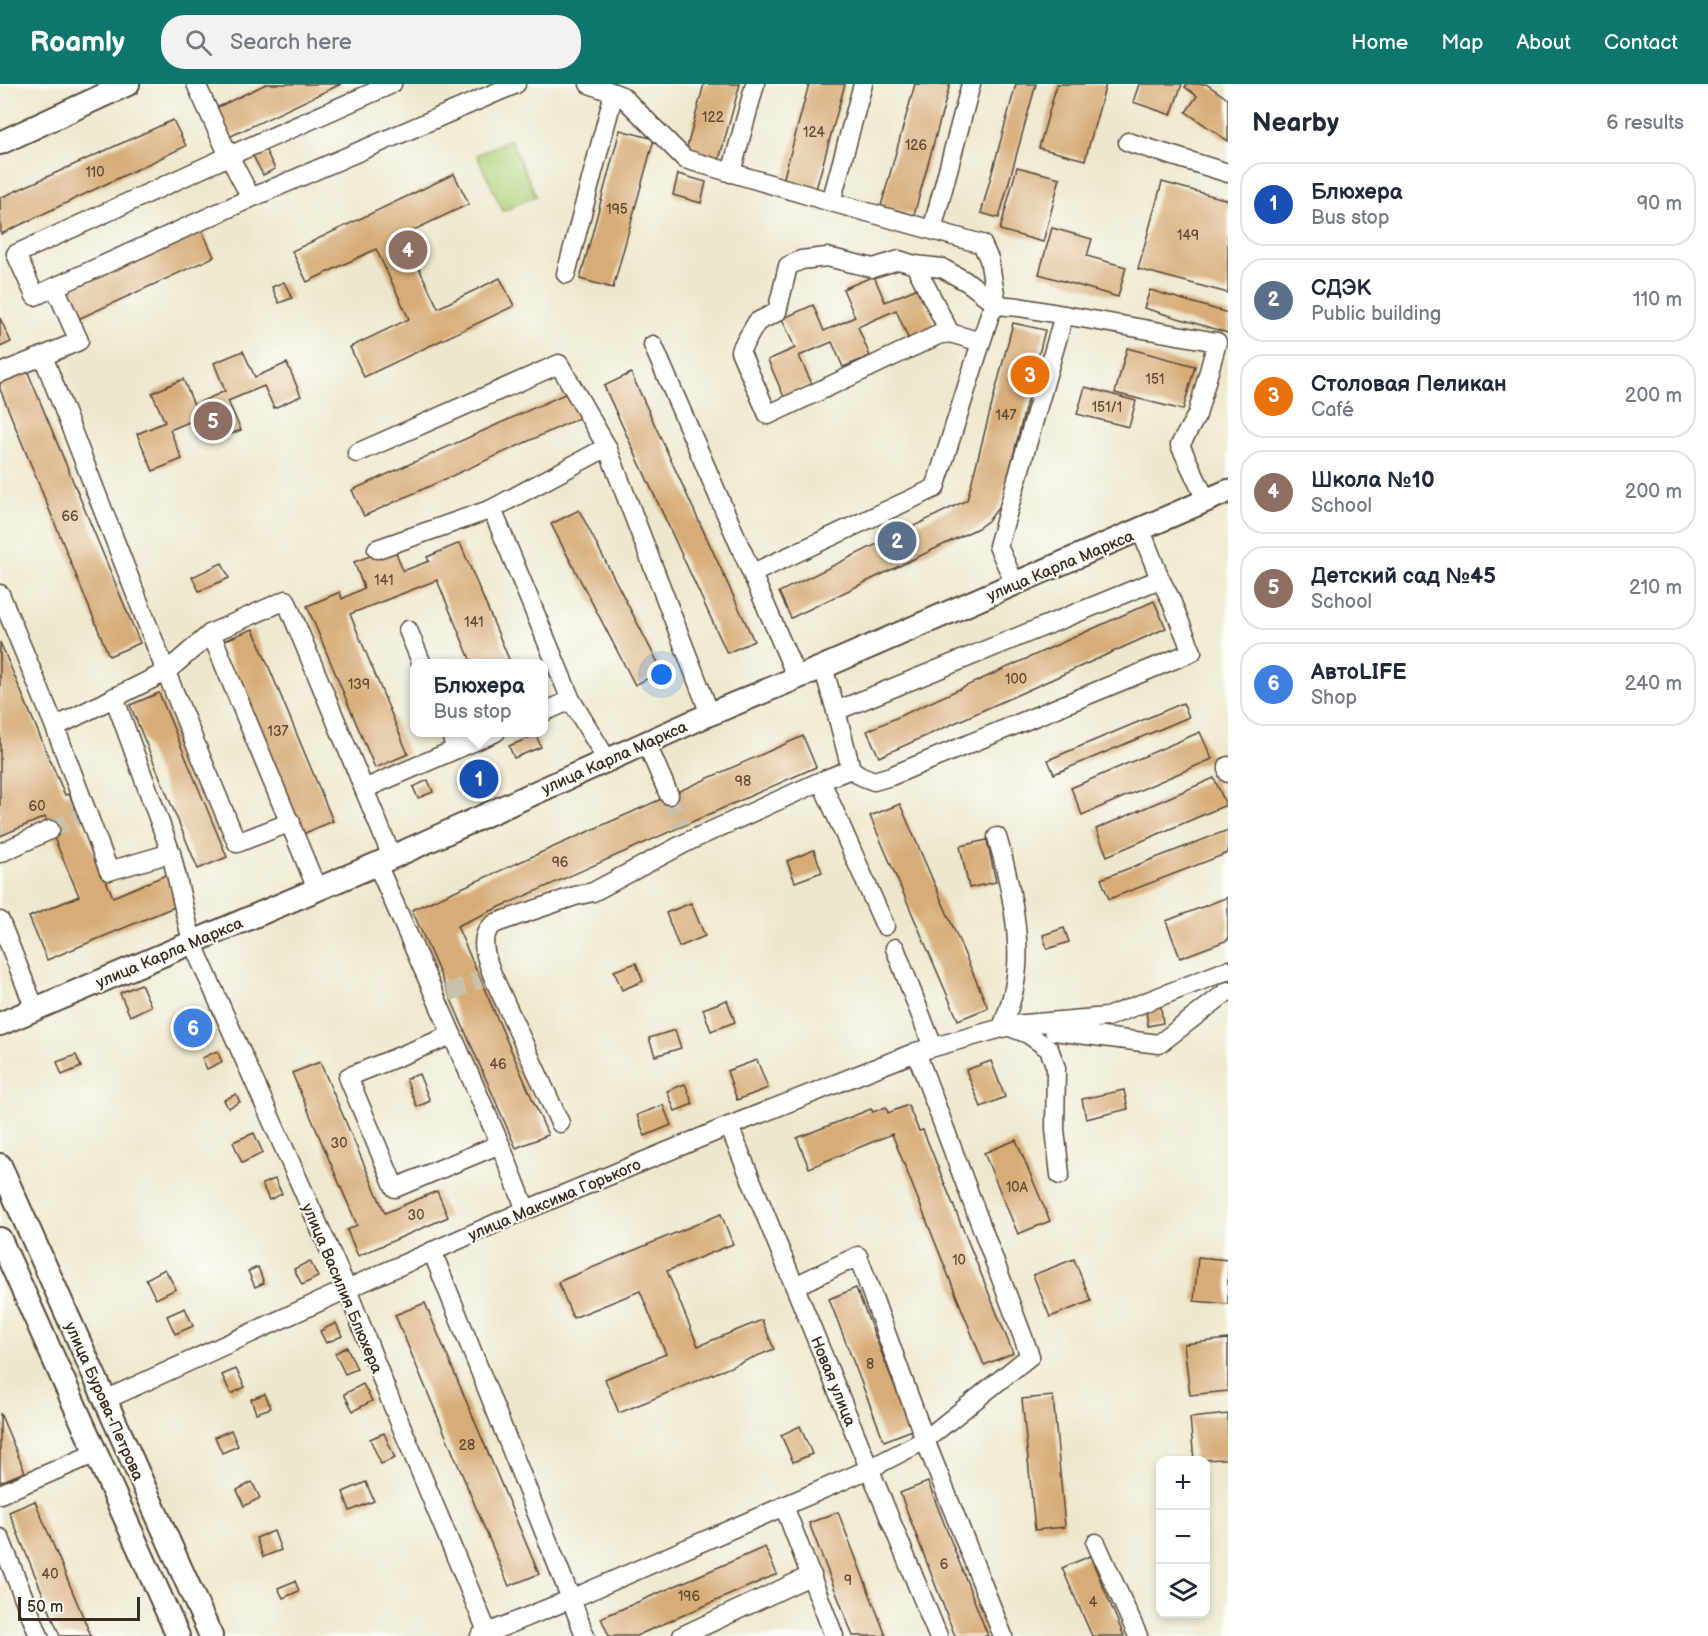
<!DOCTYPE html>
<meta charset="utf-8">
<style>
:root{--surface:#fff;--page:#f2f2f3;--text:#1f2937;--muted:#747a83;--line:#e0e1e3;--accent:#0f766e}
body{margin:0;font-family:"Balsamiq Sans",sans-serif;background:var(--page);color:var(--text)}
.controls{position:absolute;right:18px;bottom:18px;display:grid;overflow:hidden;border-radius:12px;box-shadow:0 3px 9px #0003}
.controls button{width:54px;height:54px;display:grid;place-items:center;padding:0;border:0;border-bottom:2px solid var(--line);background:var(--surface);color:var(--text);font:30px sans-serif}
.scale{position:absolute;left:18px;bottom:15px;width:122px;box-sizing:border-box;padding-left:6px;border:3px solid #3b2a1e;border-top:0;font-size:16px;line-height:21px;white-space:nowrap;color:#3b2a1e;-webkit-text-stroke:4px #fdfcf7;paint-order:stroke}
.you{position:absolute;left:662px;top:591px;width:21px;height:21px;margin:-15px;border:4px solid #fff;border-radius:50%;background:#1a73e8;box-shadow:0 0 0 9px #1a73e833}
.badge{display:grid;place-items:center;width:39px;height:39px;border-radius:50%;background:var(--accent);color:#fff;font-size:20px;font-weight:700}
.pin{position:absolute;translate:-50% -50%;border:3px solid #fff;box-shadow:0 2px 6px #0006}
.popup{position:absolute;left:410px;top:575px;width:138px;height:78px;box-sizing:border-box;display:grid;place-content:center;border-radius:12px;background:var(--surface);filter:drop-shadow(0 2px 4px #0005);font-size:20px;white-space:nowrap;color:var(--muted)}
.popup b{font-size:22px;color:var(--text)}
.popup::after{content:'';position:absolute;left:50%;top:100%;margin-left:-12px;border:12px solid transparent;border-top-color:var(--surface)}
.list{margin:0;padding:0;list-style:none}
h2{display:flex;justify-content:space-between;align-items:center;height:78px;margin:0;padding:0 24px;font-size:26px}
h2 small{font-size:20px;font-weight:400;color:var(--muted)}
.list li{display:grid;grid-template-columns:39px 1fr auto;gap:18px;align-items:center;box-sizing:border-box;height:84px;margin:0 12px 12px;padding:0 12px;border:2px solid var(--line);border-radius:24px}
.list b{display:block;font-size:22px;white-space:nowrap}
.list p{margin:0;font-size:20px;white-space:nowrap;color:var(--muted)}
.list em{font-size:20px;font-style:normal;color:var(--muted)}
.icon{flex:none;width:33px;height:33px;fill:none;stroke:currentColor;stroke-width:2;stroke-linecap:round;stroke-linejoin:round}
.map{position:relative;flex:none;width:1228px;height:1552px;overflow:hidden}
header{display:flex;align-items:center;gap:36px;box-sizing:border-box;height:84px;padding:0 30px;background:var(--accent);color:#fff}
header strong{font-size:28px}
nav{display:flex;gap:33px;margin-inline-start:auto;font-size:21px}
.search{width:420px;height:54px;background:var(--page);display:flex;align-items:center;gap:15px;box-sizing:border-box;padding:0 21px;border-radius:24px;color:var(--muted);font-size:22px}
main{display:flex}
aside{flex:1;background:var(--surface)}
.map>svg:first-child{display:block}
</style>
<header>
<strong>Roamly</strong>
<div class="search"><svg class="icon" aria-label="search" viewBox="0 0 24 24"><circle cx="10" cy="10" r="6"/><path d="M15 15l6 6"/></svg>Search here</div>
<nav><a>Home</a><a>Map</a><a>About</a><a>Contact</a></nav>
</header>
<main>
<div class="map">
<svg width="1228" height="1552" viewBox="0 0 1228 1552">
<rect width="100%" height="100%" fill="#fdfcf7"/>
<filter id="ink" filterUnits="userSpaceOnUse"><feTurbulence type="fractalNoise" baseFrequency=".0167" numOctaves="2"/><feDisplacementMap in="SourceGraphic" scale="12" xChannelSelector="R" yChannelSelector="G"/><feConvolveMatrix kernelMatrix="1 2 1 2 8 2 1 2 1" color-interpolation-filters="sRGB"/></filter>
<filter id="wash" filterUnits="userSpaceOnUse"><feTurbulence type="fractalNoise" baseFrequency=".008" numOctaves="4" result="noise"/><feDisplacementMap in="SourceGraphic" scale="24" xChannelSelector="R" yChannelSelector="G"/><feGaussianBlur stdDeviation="1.35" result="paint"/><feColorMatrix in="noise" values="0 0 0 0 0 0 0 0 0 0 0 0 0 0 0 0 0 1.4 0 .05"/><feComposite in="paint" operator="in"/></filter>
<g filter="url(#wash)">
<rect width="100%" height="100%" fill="#ede8cd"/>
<path fill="#b0d27a" stroke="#767e4c" stroke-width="1.5" d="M 510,55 L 536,112 L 503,127 L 477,71 Z"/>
<g id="blocks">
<g fill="#d7ac77">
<path d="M 266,0 L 341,0 L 229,53 L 216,24 Z"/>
<path d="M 704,0 L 740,0 L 719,76 L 686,67 Z"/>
<path d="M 809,0 L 845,0 L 816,105 L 783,97 Z"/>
<path d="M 915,0 L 950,0 L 914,131 L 881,122 Z"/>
<path d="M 1016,0 L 1036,0 L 999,134 L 981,129 Z"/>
<path d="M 1057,0 L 1106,0 L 1085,76 L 1039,64 Z"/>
<path d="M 1139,0 L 1182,0 L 1171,31 L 1133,18 Z"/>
<path d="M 1187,0 L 1206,0 L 1228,15 L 1228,57 L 1186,28 L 1197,12 L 1185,3 Z"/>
<path d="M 173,36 L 186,62 L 1,150 L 0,114 Z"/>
<path d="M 620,46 L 654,55 L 613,204 L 580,195 Z"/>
<path d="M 263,61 L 275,85 L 263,91 L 251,68 Z"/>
<path d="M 1017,83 L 1060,94 L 1043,158 L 1000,146 Z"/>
<path d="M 454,90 L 469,120 L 403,151 L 438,224 L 500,194 L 514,222 L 364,293 L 350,263 L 409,235 L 376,165 L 307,198 L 292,167 Z"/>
<path d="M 678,90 L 706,98 L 701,119 L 673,111 Z"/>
<path d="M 1162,98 L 1228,116 L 1228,209 L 1138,185 Z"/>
<path d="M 1052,144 L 1092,155 L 1087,172 L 1126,183 L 1118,213 L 1039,190 Z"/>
<path d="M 202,146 L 214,173 L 76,236 L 63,209 Z"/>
<path d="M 874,192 L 885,218 L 918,204 L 936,244 L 909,256 L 896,226 L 858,243 L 870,272 L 843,283 L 832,258 L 799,272 L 812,300 L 784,313 L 768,276 L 795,264 L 782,235 L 813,221 L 824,247 L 855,233 L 843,205 Z"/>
<path d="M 284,198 L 292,214 L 279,219 L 272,203 Z"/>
<path d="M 1150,206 L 1228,229 L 1228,249 L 1144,224 Z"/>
<path d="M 0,234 L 11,258 L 0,263 Z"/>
<path d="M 1013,239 L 1045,246 L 1001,420 L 989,436 L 978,444 L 791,534 L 779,508 L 967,416 Z"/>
<path d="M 1127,264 L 1195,282 L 1183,326 L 1115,309 Z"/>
<path d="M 243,267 L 255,293 L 287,279 L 301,312 L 274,324 L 264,302 L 228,317 L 241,346 L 212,358 L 201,333 L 170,346 L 182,375 L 153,387 L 137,350 L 165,338 L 152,309 L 183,295 L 194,321 L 225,307 L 214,279 Z"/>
<path d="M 27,286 L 140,559 L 109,572 L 0,305 L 0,297 Z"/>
<path d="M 631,289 L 754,557 L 727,569 L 604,302 Z"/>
<path d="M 1085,303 L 1136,317 L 1129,343 L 1077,330 Z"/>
<path d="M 567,309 L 579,334 L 364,432 L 352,406 Z"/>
<path d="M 579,426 L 662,587 L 635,601 L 551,440 Z"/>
<path d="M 460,459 L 511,580 L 472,580 L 437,496 L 350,530 L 408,670 L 375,684 L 307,522 L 340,508 L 342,515 L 364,504 L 354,478 L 394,463 L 403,487 L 429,477 L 427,473 Z"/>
<path d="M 222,479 L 229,494 L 199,507 L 192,493 Z"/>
<path d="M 1154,517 L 1166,544 L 879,673 L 867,647 Z"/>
<path d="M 253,545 L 333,737 L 303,750 L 223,557 Z"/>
<path d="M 0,558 L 65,711 L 69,710 L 113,813 L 166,791 L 179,821 L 47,876 L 29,833 L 79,812 L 45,733 L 0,752 Z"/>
<path d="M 159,609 L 227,773 L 198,785 L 130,621 Z"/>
<path d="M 1183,619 L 1189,633 L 1054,690 L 1048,676 Z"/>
<path d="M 1200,648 L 1212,675 L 1082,731 L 1071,704 Z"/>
<path d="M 536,651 L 541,663 L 514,674 L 509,662 Z"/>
<path d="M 803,652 L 816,683 L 457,842 L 548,1051 L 516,1064 L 412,826 Z"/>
<path d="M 1214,694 L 1226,721 L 1107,772 L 1096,745 Z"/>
<path d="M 428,696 L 433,708 L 418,714 L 413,703 Z"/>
<path d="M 900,720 L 988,924 L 958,936 L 870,732 Z"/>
<path d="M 1228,746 L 1228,769 L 1109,815 L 1101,795 Z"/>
<path d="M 987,756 L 996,798 L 969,804 L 960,762 Z"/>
<path d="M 814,766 L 822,788 L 795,798 L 787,777 Z"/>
<path d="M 1228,813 L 1228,856 L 1180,874 L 1166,837 Z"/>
<path d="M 691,819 L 705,852 L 679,863 L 666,829 Z"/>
<path d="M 1064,844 L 1069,858 L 1047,865 L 1043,851 Z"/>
<path d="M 636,879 L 643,897 L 622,906 L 614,887 Z"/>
<path d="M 141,900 L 151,922 L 130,932 L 120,909 Z"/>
<path d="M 727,916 L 735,938 L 711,947 L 703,925 Z"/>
<path d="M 1160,917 L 1163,939 L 1148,942 L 1145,919 Z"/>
<path d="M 202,931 L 209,945 L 184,957 L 177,943 Z"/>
<path d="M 675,946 L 681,964 L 655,972 L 649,954 Z"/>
<path d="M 217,967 L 222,978 L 207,985 L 202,974 Z"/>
<path d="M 76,971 L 81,983 L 62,991 L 57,978 Z"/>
<path d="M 757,976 L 768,1004 L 737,1016 L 727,987 Z"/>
<path d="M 991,977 L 1005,1013 L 981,1023 L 966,986 Z"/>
<path d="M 320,978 L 385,1129 L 437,1107 L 448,1133 L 358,1172 L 347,1146 L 357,1141 L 292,989 Z"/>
<path d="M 419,990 L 430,1017 L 417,1023 L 406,995 Z"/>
<path d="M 685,1000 L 693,1020 L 675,1027 L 667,1007 Z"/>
<path d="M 1124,1006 L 1128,1025 L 1086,1035 L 1082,1015 Z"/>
<path d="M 236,1010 L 240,1018 L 228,1024 L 224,1016 Z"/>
<path d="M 663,1021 L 671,1041 L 645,1052 L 637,1031 Z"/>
<path d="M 908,1021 L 919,1047 L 923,1046 L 1013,1269 L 984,1281 L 892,1050 L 809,1084 L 797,1054 L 871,1025 L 873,1028 L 886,1023 L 888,1029 Z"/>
<path d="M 254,1049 L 263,1069 L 242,1079 L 233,1058 Z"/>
<path d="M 1016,1056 L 1050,1137 L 1018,1150 L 984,1069 Z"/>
<path d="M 275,1095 L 282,1110 L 269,1116 L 262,1100 Z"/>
<path d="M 721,1130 L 733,1160 L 667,1187 L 698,1262 L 762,1236 L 774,1265 L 619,1329 L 605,1295 L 666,1270 L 640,1207 L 573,1234 L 558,1198 Z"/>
<path d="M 1198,1173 L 1228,1176 L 1228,1220 L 1194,1217 Z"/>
<path d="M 1074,1175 L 1091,1217 L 1050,1233 L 1033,1191 Z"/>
<path d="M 310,1177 L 318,1193 L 302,1201 L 294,1185 Z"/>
<path d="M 258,1183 L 264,1199 L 255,1203 L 248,1187 Z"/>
<path d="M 165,1185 L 176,1205 L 156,1215 L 146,1195 Z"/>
<path d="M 856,1204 L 912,1346 L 884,1357 L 829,1215 Z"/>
<path d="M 425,1219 L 539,1490 L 509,1502 L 395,1231 Z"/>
<path d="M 185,1224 L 193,1242 L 175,1250 L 167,1232 Z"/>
<path d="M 336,1239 L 342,1252 L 326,1259 L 320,1247 Z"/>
<path d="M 1228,1255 L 1228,1307 L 1190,1311 L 1184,1260 Z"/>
<path d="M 347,1263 L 357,1285 L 345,1290 L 335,1269 Z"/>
<path d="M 236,1285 L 245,1303 L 231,1310 L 222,1291 Z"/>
<path d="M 363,1300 L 372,1317 L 353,1327 L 344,1310 Z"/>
<path d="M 265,1310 L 271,1324 L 256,1329 L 251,1315 Z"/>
<path d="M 1053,1312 L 1065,1443 L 1035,1446 L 1022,1315 Z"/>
<path d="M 0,1329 L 25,1388 L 0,1398 Z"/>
<path d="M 1228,1330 L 1228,1375 L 1194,1376 L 1190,1334 Z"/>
<path d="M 800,1342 L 812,1370 L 793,1378 L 781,1351 Z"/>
<path d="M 231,1346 L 238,1362 L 222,1369 L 215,1353 Z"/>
<path d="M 384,1349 L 395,1374 L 381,1380 L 370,1355 Z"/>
<path d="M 252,1398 L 260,1414 L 244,1422 L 237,1406 Z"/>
<path d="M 366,1398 L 374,1417 L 350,1427 L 343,1408 Z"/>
<path d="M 928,1398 L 988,1552 L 955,1552 L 900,1409 Z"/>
<path d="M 35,1417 L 91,1552 L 60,1552 L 9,1428 Z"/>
<path d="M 838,1428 L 886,1552 L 853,1552 L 809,1439 Z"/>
<path d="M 274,1447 L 281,1466 L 263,1473 L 256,1454 Z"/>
<path d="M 765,1463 L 777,1490 L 636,1552 L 609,1552 L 601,1534 Z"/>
<path d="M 1090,1472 L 1124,1552 L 1092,1552 L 1062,1484 Z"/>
<path d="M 295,1497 L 299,1507 L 283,1514 L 278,1504 Z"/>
</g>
</g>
</g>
<g filter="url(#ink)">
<use href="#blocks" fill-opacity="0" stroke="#564638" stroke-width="1.5"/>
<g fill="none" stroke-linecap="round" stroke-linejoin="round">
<g stroke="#c9c2aa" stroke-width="18" stroke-dasharray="18 9" stroke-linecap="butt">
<path d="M 669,711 L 682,742"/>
<path d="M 50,746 L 79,733"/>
<path d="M 448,909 L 480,895"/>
</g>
<defs>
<g id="minor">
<path d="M 196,0 L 229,72 L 392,0"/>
<path d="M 589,0 L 622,12 L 685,75 L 831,118 L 863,0"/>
<path d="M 1128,58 L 1228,89"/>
<path d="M 731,89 L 755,0"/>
<path d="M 251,114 L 229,72 L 16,170 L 35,212 L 251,114 L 516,0"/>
<path d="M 831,118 L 932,146 L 971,0"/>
<path d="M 932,146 L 982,160 L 989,175 L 997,221"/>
<path d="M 915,181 L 950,249"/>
<path d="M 566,190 L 614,9"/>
<path d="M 981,258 L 950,249 L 938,251 L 768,331 L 740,267 L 757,238 L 777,228 L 788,182 L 801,176 L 827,173 L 873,184 L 899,176 L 915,181 L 942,184 L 969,199 L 997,221"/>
<path d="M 653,261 L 797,594"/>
<path d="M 43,272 L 79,257 L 55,203"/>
<path d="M 0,289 L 43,272 L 166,588 L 55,643 L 109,787 L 171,769 L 192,858 L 347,1205 L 387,1308 L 489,1552"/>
<path d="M 357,369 L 559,280 L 607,363 L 710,630"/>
<path d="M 377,465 L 492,425"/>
<path d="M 753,489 L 935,404 L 990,230 L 997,221 L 1019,223 L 1217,258 L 1197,331 L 1180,361 L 1206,416"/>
<path d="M 1015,500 L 998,462 L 1064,231"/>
<path d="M 0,510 L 55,643"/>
<path d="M 408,546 L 422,580"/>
<path d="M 211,549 L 286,516 L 392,773"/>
<path d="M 823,583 L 836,627 L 1160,495 L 1141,446"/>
<path d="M 114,613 L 171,769"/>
<path d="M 836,627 L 851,685 L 861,692 L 874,697 L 891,692 L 1192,568 L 1170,514 L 1160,495"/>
<path d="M 544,628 L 571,616"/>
<path d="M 450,648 L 456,665"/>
<path d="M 646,658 L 669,711"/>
<path d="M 195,659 L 166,588 L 211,549 L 317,805"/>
<path d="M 196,661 L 237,759 L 291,738"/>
<path d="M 607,676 L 571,616 L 492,425 L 607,363"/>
<path d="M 1228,682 L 1228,689"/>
<path d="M 851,685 L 821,697 L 885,842"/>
<path d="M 364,705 L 496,648"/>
<path d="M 997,753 C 1009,794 1023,856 1015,899 C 1013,914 1007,929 1002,944"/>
<path d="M 0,769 L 50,746"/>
<path d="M 377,780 L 500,1060 L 526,1126"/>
<path d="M 0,837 L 35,925"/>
<path d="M 895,864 L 933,963"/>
<path d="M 1010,943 L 1028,950 L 1049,965 L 1056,984 L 1055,1045 L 1060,1091"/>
<path d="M 1054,947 L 1159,960 L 1228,907"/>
<path d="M 452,951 L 348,993 L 395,1104 L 500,1060"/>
<path d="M 916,968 L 1030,1272 L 925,1356 L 1003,1552"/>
<path d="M 560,1039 L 492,890 C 486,873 476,851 496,839 L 575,812 L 593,808 L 689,757 L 821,697"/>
<path d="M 729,1042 L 938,1552"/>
<path d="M 432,1167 L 571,1515 L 480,1552"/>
<path d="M 105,1316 L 347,1205 L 526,1126 L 729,1042 L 916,968 L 1013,941 L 1107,933 L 1228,886"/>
<path d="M 0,1410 L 96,1369"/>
<path d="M 784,1422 L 834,1552"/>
<path d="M 0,1454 L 39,1552"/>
<path d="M 1096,1459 L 1138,1552"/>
<path d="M 585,1552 L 571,1515 L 869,1385 L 925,1356 L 858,1172 L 795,1202"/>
<path d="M 682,1552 L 812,1491"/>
</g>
<g id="major">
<path d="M 0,59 L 128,0"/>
<path d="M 0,940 L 377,780 L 710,630 L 823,583 L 1228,407"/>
<path d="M 0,1081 L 211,1552"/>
<path d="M 0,1155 L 178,1552"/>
</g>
</defs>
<use href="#minor" stroke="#564638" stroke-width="21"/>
<use href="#major" stroke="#564638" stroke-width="26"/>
<use href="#minor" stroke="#fff" stroke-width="18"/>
<use href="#major" stroke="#fff" stroke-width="22"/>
</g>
</g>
<g text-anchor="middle" stroke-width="4.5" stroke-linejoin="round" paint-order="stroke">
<g font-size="14" fill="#624a34">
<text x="713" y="38">122</text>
<text x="814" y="53">124</text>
<text x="916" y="66">126</text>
<text x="95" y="93">110</text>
<text x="617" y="130">195</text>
<text x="1188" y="156">149</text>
<text x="1155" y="300">151</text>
<text x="1107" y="328">151/1</text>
<text x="1006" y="336">147</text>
<text x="70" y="437">66</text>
<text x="384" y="501">141</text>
<text x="474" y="543">141</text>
<text x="1016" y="600">100</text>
<text x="359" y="605">139</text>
<text x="278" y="652">137</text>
<text x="743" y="702">98</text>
<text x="37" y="727">60</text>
<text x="560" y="783">96</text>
<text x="498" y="985">46</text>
<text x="339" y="1064">30</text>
<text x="1017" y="1108">10А</text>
<text x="416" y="1136">30</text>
<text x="959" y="1181">10</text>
<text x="870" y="1285">8</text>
<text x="467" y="1366">28</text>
<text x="944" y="1485">6</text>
<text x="50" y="1495">40</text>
<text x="848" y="1501">9</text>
<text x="689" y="1517">196</text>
<text x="1093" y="1523">4</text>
</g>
<g font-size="16" fill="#3b2a1e" stroke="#fdfcf7">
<text transform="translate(1060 481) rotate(-23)" y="6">улица Карла Маркса</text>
<text transform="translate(614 673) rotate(-24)" y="6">улица Карла Маркса</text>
<text transform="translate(169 868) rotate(-23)" y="6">улица Карла Маркса</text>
<text transform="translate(554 1115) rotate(-23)" y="6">улица Максима Горького</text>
<text transform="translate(343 1204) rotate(67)" y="6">улица Василия Блюхера</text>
<text transform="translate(834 1297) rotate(68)" y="6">Новая улица</text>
<text transform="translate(105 1317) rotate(66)" y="6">улица Бурова-Петрова</text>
</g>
</g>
</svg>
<div class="controls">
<button>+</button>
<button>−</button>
<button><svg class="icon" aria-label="layers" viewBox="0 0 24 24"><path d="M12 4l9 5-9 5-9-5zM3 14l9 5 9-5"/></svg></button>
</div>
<div class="scale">50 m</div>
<div class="you"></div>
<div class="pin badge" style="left:479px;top:695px;background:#1a4fb4">1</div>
<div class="popup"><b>Блюхера</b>Bus stop</div>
<div class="pin badge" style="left:897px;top:457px;background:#5c6f8a">2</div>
<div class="pin badge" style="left:1030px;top:291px;background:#e8710a">3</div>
<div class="pin badge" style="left:408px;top:166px;background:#8d6e63">4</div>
<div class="pin badge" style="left:213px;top:337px;background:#8d6e63">5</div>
<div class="pin badge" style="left:193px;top:944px;background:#3f7fe0">6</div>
</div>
<aside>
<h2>Nearby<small>6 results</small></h2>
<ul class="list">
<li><span class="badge" style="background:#1a4fb4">1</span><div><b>Блюхера</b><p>Bus stop</p></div><em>90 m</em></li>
<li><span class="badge" style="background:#5c6f8a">2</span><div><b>СДЭК</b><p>Public building</p></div><em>110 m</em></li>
<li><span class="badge" style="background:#e8710a">3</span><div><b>Столовая Пеликан</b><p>Café</p></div><em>200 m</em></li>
<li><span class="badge" style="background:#8d6e63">4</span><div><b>Школа №10</b><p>School</p></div><em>200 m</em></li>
<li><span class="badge" style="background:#8d6e63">5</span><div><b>Детский сад №45</b><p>School</p></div><em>210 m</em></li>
<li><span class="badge" style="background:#3f7fe0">6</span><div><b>АвтоLIFE</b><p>Shop</p></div><em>240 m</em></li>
</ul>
</aside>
</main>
